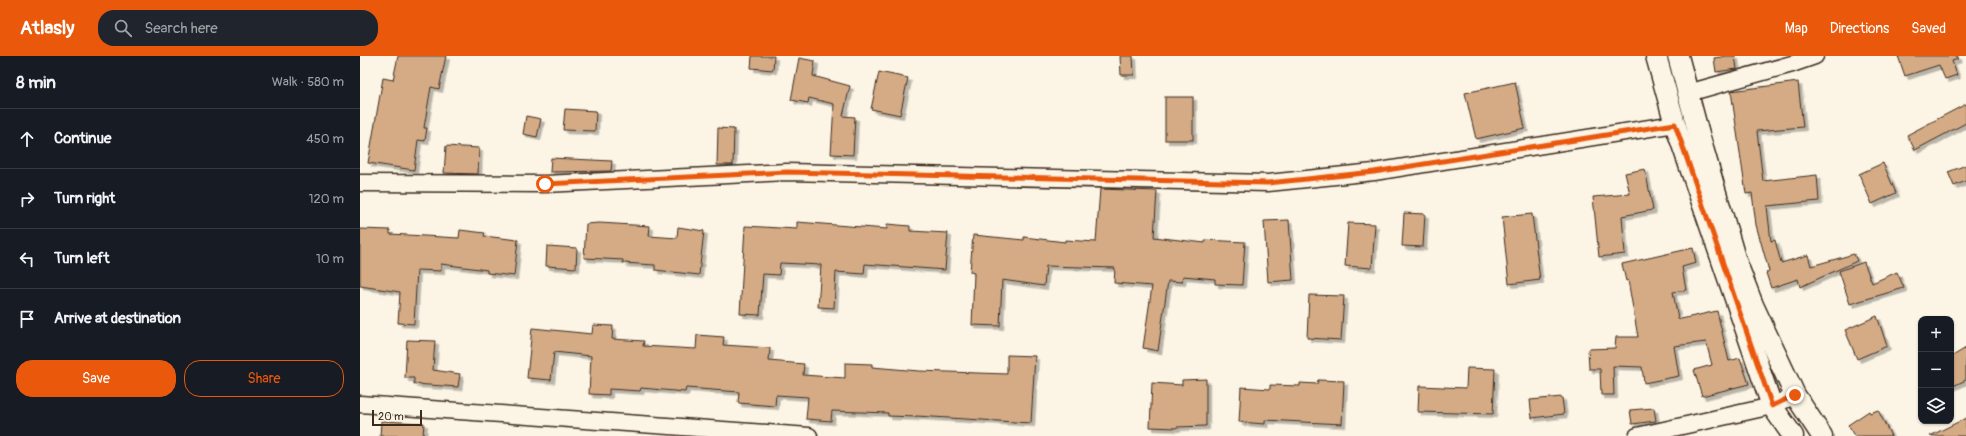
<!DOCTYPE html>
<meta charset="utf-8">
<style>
:root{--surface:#171b24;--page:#20242c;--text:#f1f3f6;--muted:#9ea1a6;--line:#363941;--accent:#ea580c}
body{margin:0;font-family:Pangolin,sans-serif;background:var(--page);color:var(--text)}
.controls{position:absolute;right:12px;bottom:12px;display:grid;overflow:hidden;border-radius:8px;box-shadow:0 1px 3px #0004}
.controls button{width:36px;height:36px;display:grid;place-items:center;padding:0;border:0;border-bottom:1px solid var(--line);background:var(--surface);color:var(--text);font:20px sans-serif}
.scale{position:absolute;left:12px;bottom:10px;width:50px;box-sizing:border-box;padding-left:4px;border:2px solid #3b2a1e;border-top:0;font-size:11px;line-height:14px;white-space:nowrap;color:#3b2a1e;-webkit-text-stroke:3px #fcf5e5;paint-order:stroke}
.stop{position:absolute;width:12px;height:12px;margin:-9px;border:3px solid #ea580c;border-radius:50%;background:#fff}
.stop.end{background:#ea580c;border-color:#fff;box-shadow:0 1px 4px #0008}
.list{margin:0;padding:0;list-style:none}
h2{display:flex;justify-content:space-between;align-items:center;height:52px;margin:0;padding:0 16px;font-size:17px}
h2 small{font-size:13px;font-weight:400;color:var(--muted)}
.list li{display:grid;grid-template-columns:26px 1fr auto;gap:12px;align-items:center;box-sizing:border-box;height:60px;padding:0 16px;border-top:1px solid var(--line)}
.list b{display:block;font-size:15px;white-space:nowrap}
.list em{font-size:13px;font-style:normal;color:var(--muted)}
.actions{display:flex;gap:8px;padding:12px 16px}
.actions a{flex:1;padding:9px 0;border:1px solid var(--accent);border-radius:16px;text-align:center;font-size:14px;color:var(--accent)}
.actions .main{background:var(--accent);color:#fff}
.icon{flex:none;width:22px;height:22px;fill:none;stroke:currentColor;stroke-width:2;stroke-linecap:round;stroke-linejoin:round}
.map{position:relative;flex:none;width:1606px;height:380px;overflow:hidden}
header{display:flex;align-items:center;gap:24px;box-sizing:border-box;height:56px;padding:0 20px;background:var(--accent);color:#fff}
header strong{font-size:19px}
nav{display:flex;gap:22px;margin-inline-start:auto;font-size:14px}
.search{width:280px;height:36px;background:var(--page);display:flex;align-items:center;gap:10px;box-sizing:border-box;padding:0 14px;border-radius:16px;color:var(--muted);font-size:15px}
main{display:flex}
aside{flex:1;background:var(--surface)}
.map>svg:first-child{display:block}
</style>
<header>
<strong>Atlasly</strong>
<div class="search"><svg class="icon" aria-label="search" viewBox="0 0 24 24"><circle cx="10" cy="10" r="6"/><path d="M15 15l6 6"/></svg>Search here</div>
<nav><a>Map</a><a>Directions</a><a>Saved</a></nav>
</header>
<main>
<aside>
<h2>8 min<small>Walk · 580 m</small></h2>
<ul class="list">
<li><svg class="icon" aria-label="ahead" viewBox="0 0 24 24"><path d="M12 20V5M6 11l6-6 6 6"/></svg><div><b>Continue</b></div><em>450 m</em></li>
<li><svg class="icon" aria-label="right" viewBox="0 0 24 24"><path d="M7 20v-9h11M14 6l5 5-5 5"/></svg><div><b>Turn right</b></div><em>120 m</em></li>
<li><svg class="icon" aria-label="left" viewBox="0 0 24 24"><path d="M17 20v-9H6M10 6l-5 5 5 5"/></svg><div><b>Turn left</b></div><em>10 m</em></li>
<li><svg class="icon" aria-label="arrive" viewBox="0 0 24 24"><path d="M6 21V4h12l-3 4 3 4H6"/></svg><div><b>Arrive at destination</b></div></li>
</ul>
<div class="actions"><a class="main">Save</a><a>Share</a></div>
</aside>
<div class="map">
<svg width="1606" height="380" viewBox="0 0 1606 380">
<defs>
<filter id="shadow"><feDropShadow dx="3.5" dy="3.5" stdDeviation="0" flood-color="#0004"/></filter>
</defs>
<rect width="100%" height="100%" fill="#fcf5e5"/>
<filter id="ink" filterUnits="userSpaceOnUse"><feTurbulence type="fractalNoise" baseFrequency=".025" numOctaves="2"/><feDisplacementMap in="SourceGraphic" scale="8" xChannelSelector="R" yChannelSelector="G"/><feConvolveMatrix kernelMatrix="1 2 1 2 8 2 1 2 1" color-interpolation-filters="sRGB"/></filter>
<g filter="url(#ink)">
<g fill="#d4ab85" stroke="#3b2a1e" filter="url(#shadow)">
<path d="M 38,0 L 86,0 L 79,33 L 71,31 L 64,72 L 67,72 L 65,85 L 58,84 L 54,114 L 8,107 L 23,22 L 33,24 Z"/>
<path d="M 392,0 L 414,0 L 413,14 L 391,12 Z"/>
<path d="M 760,0 L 773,0 L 774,19 L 761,19 Z"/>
<path d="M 1367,0 L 1375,0 L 1377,13 L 1356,16 L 1354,2 Z"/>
<path d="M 1538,0 L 1598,0 L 1598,3 L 1592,5 L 1597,19 L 1585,23 L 1579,9 L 1545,20 Z"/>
<path d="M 439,2 L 455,5 L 453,20 L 490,30 L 483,60 L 495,61 L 493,99 L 471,98 L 474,48 L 449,42 L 448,47 L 431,44 Z"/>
<path d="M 519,16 L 548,22 L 540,59 L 511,53 Z"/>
<path d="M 1155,26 L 1165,72 L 1116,83 L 1105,37 Z"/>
<path d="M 1438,26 L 1443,71 L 1397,75 L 1403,125 L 1457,119 L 1459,145 L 1407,150 L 1411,185 L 1415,184 L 1421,207 L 1448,199 L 1451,210 L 1494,198 L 1497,205 L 1440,231 L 1438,223 L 1411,232 L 1406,217 L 1409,215 L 1396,169 L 1392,137 L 1386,138 L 1371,35 Z"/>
<rect x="805" y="41" width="28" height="43"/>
<path d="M 1606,48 L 1606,67 L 1555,94 L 1547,79 Z"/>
<path d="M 205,53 L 236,55 L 235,75 L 203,74 Z"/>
<path d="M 166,60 L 181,63 L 177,81 L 163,78 Z"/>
<path d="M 358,72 L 374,73 L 373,109 L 357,109 Z"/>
<path d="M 86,90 L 119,92 L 118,118 L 84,117 Z"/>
<path d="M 191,102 L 252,105 L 251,115 L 190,116 Z"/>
<path d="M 1523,107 L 1536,137 L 1512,148 L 1499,118 Z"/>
<path d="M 1606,109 L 1606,125 L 1594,130 L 1588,116 Z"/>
<path d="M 1285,113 L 1293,154 L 1262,160 L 1265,198 L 1239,201 L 1233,141 L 1270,138 L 1265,117 Z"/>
<path d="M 740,133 L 797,135 L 794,181 L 845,187 L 845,184 L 885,186 L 882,229 L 855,228 L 855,223 L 823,220 L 822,226 L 808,225 L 798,295 L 783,292 L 792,230 L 754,227 L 755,212 L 686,210 L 684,230 L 642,224 L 640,270 L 612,269 L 614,217 L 610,216 L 613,179 L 664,184 L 664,181 L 705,186 L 705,184 L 736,186 Z"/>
<path d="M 1044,157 L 1065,158 L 1063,191 L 1042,190 Z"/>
<path d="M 1172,158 L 1180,224 L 1149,228 L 1142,161 Z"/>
<path d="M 929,164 L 933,224 L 908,226 L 904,165 Z"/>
<path d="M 437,166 L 527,173 L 527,168 L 550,170 L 550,175 L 588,177 L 585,214 L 505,208 L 504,218 L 476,216 L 474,252 L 458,251 L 461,209 L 420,207 L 419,219 L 403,218 L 400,259 L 380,258 L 385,170 L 437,173 Z"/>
<path d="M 239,167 L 290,170 L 289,180 L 317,182 L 318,171 L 344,175 L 339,219 L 295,214 L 295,209 L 263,207 L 263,204 L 224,202 L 226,168 Z"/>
<path d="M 988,167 L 1015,168 L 1012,212 L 985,210 Z"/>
<path d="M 0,173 L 30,174 L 30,178 L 99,182 L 100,174 L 125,177 L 124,180 L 158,184 L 154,220 L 127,217 L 127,214 L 81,208 L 81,215 L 57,214 L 54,268 L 38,267 L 40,236 L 0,230 Z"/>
<path d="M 187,190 L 217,192 L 216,212 L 186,210 Z"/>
<path d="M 1333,192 L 1336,207 L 1322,211 L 1326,234 L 1313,236 L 1318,262 L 1321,263 L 1357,255 L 1369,305 L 1380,302 L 1389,328 L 1342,340 L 1334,314 L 1352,309 L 1346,286 L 1314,290 L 1319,320 L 1284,327 L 1282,311 L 1253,310 L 1254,339 L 1241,339 L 1240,313 L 1229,313 L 1228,293 L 1255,292 L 1256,281 L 1278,281 L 1268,224 L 1266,225 L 1262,208 Z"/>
<path d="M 1504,206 L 1512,227 L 1537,216 L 1544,232 L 1490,248 L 1479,215 Z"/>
<path d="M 949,239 L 984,240 L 981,284 L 947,282 Z"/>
<path d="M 1517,260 L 1527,290 L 1497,303 L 1485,274 Z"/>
<path d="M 233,269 L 253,270 L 252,283 L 284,285 L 283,290 L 336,293 L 337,279 L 364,281 L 363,289 L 410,292 L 409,305 L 444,308 L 443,319 L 485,322 L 485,307 L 512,308 L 512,311 L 559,315 L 647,318 L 647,299 L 675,300 L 671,367 L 556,360 L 556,361 L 528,360 L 528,357 L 472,355 L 471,365 L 446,363 L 448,341 L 416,339 L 415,350 L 378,347 L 379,336 L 326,332 L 325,336 L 281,332 L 280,335 L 249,333 L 249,339 L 229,338 L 231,300 L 194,296 L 191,324 L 167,322 L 172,272 L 232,278 Z"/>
<path d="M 47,284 L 75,285 L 73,314 L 100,318 L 98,331 L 54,328 L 54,322 L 45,322 Z"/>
<path d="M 1606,292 L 1606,324 L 1591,331 L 1591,301 Z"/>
<path d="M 1107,312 L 1135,313 L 1133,358 L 1058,356 L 1059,330 L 1106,332 Z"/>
<path d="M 846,323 L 846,370 L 817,371 L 816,372 L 790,371 L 792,327 L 822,329 L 822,324 Z"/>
<path d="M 958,324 L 984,325 L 982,368 L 905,364 L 905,368 L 879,366 L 881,331 L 910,333 L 910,329 L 940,330 L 940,327 L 957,328 Z"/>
<path d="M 1202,341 L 1204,358 L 1172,362 L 1170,344 Z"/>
<path d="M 1294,352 L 1296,365 L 1272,368 L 1270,354 Z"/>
<path d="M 1518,354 L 1531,380 L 1494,380 L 1488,369 L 1509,355 L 1510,357 Z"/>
<path d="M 1606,362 L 1606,380 L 1570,380 Z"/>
<path d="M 21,365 L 64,367 L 63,380 L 20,380 Z"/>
</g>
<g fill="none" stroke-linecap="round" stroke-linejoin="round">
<defs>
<g id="minor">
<path d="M 1328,37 L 1432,8 L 1455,0"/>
<path d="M 0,127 L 185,128 L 427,116 L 908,127 L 1014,116 L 1315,68"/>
<path d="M 0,348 L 449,380"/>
<path d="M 1277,380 L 1412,350 L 1435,339"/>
</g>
<g id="tertiary">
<path d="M 1296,0 L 1315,68 L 1412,350 L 1433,380"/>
<path d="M 1318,0 L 1338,75 L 1375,202 L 1393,249 L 1435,339 L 1462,380"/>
</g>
</defs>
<use href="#minor" stroke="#3b2a1e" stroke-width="19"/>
<use href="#tertiary" stroke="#3b2a1e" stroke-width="23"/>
<use href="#minor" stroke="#fcf5e5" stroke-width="16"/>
<use href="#tertiary" stroke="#fcf5e5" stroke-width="20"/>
</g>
</g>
<g fill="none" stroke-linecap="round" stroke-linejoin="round" filter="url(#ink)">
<path stroke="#ea580c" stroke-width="5" d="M 185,128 L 427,116 L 908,127 L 1014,116 L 1315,68 L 1412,350 L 1435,339"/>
</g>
</svg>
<div class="controls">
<button>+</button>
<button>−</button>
<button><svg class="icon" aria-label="layers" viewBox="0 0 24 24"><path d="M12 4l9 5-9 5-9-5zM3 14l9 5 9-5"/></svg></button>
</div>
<div class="scale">20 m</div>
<div class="stop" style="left:185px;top:128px"></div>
<div class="stop end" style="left:1435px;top:339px"></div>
</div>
</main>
